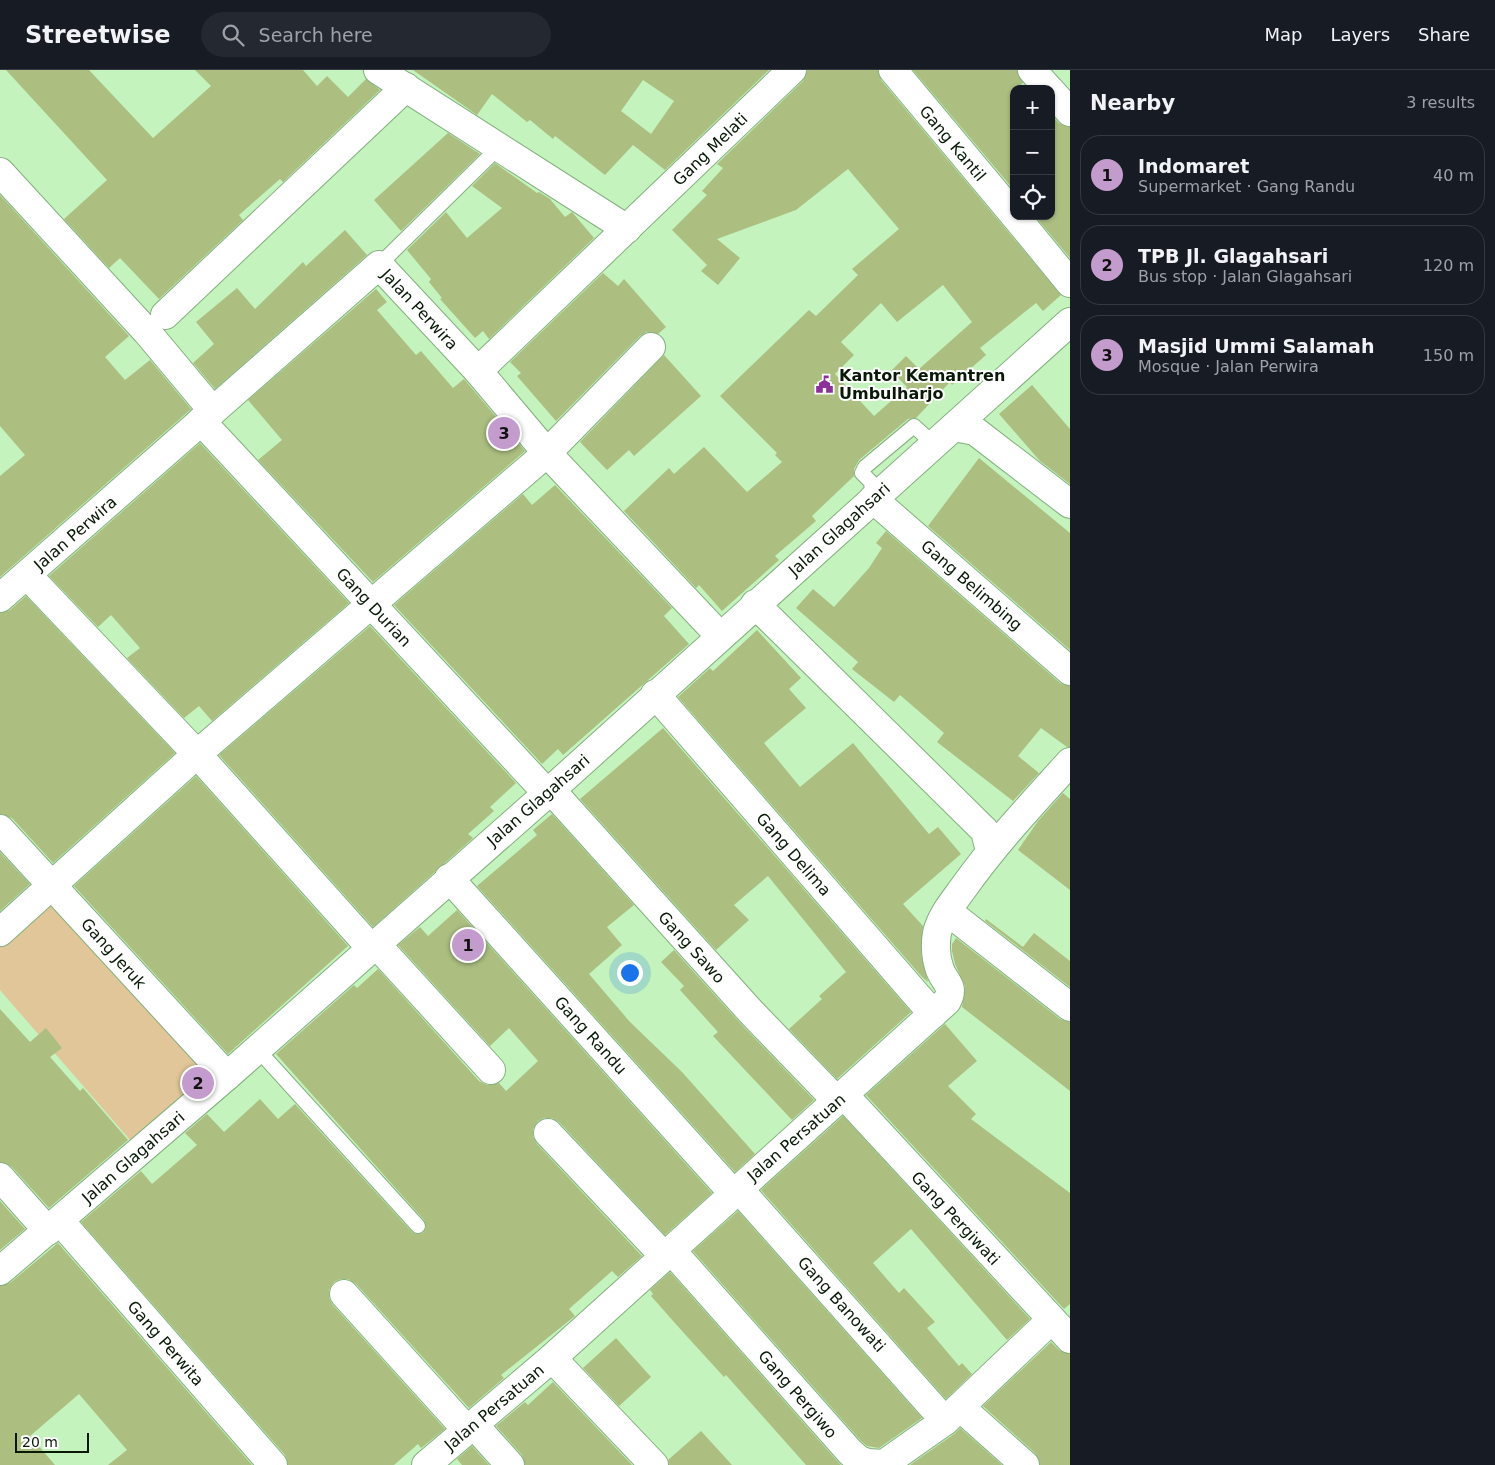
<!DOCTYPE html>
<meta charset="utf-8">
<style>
:root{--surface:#171b24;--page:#242831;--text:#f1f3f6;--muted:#9ea1a6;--line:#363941;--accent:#c49bcd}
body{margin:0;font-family:"DejaVu Sans",sans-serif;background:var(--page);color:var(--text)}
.controls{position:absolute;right:15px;top:15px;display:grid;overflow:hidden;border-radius:10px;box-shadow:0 1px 4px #0004}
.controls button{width:45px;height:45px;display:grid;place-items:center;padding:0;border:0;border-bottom:1px solid var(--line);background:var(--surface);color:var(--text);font:25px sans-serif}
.scale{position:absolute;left:15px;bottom:12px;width:74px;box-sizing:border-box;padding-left:5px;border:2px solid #081906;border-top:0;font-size:14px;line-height:18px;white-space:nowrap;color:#081906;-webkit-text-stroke:4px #fff;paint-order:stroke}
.you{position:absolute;left:629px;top:902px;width:18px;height:18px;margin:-12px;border:4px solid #fff;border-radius:50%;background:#1a73e8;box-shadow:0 0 0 8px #1a73e833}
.badge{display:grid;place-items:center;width:32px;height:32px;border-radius:50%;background:var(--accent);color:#111;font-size:16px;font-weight:700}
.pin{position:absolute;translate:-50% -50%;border:2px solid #fff;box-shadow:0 1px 5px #0006}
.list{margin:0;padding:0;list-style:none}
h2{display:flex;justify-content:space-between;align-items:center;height:65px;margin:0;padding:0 20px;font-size:21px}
h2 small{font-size:16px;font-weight:400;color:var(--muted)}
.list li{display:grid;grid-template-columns:32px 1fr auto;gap:15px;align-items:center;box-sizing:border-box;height:80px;margin:0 10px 10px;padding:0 10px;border:1px solid var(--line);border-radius:20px}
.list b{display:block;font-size:19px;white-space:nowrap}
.list p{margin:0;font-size:16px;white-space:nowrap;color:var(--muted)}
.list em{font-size:16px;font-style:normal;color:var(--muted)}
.icon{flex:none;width:28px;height:28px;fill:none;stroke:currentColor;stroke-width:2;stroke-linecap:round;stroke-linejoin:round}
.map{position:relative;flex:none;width:1070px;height:1395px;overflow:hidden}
header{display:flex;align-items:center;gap:30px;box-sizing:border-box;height:70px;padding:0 25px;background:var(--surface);border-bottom:1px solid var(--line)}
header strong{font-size:24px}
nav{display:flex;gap:28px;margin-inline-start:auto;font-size:18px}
.search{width:350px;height:45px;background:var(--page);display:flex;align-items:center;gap:12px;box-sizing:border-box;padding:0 18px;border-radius:28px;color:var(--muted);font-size:19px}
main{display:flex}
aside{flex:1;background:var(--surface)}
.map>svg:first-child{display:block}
</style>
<header>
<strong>Streetwise</strong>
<div class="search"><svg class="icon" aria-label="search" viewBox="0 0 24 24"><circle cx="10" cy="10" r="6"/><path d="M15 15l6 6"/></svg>Search here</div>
<nav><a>Map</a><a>Layers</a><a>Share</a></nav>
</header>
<main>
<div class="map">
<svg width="1070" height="1395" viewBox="0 0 1070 1395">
<rect width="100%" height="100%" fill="#c4f3be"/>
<path fill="#e0c699" d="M 51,825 L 204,990 L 193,1018 L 131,1071 L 0,920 L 0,869 Z"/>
<g fill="#acbf81" fill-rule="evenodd">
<path d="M 6,0 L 89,0 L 153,68 L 211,16 L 195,0 L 303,0 L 317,16 L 327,6 L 348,27 L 366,9 L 380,20 L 283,112 L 280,109 L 239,145 L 243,150 L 159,229 L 120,188 L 109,198 L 64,149 L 107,110 Z"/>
<path d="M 413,0 L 769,0 L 665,100 L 633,75 L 605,105 L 555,66 L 553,69 L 530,50 L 527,52 L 492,24 L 477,45 ZM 643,10 L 674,31 L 651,64 L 621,41 Z"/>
<path d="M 807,0 L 878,0 L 881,10 L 1061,225 L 1043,241 L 1036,233 L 980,278 L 986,285 L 952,315 L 950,312 L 916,348 L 908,349 L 859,390 L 854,399 L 854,406 L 812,446 L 816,451 L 775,486 L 779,490 L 722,541 L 699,515 L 696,518 L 624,441 L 669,398 L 674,404 L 704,377 L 747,422 L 782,392 L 775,385 L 777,383 L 720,326 L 809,240 L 816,246 L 858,205 L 852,199 L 899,159 L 848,99 L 796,140 L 717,169 L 740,188 L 718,215 L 701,201 L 707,195 L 672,160 L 707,125 L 702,121 L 723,98 L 717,94 L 803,11 ZM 943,215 L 972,252 L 919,299 L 906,286 L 891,301 L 907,317 L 874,346 L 835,304 L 854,285 L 841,272 L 881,233 L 897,252 Z"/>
<path d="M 913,0 L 1017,0 L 1023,13 L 1014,19 L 1014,120 Z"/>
<path d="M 1051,45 L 1059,53 L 1070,57 L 1070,188 L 1035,146 L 1051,146 Z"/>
<path d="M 448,63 L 480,84 L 401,161 L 374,130 Z"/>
<path d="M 495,93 L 537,123 L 539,122 L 550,129 L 565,147 L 572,142 L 594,168 L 489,269 L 483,261 L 475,268 L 440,229 L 442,228 L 429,212 L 431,209 L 407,180 L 446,142 L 467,168 L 502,138 L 472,116 Z"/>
<path d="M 0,125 L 129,266 L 105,287 L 125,310 L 150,290 L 191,339 L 0,507 L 0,406 L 25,385 L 0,356 Z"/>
<path d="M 345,160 L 367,185 L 215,319 L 193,293 L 214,274 L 196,252 L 237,218 L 255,239 L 303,192 L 306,196 Z"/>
<path d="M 603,203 L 618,216 L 624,209 L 666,257 L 658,264 L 647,262 L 640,266 L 556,351 L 517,306 L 521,303 L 510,292 Z"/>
<path d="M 376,219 L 387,232 L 377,240 L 416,285 L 421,281 L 453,318 L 464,309 L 525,381 L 373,512 L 258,390 L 282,370 L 248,330 Z"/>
<path d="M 664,285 L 701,326 L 634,386 L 629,380 L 607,400 L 580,372 Z"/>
<path d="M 1032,315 L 1070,359 L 1070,414 L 1040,391 L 999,344 Z"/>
<path d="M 200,373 L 349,533 L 212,651 L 199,636 L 184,648 L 127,588 L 140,578 L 111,545 L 98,557 L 49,506 Z"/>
<path d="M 979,388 L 1070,463 L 1070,580 L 928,456 Z"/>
<path d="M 555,415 L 672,538 L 664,546 L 689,574 L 563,685 L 558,679 L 542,694 L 394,535 L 523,424 L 532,435 Z"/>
<path d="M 886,461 L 1060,613 L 1070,616 L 1070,677 L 1067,677 L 1041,658 L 1018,686 L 1039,703 L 1013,731 L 937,672 L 944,663 L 900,625 L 894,632 L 852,599 L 858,592 L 796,538 L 813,519 L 834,537 L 869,498 L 882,478 L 876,473 Z"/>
<path d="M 26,526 L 175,683 L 53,793 L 12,748 L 0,744 L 0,543 L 10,540 Z"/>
<path d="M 370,556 L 516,713 L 490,737 L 494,741 L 468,764 L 473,768 L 373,857 L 219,685 Z"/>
<path d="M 757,560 L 801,608 L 789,619 L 806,638 L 764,673 L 800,717 L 853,673 L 929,764 L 938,757 L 961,784 L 903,834 L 923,856 L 921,884 L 928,912 L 922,907 L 678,627 L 710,598 L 713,601 Z"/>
<path d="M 663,658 L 911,942 L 837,1009 L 789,959 L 822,929 L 819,926 L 846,902 L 768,806 L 734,835 L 749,850 L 716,880 L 580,729 Z"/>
<path d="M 196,706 L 348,876 L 228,984 L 74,816 Z"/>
<path d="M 1063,723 L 1070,729 L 1070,820 L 1018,780 L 1038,751 Z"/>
<path d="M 552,744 L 634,835 L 607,857 L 622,875 L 589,904 L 630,952 L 682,1002 L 755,1084 L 735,1102 L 477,816 L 537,765 L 533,760 Z"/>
<path d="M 0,782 L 30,814 L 0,841 Z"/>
<path d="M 457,840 L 712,1123 L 665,1165 L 559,1052 L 552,1048 L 544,1048 L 538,1051 L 533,1059 L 533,1067 L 537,1074 L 642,1186 L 618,1207 L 612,1201 L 569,1239 L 575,1246 L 501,1305 L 504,1308 L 469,1338 L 356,1214 L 348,1209 L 340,1209 L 334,1212 L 329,1220 L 329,1228 L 332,1234 L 445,1359 L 421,1378 L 418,1374 L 394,1395 L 288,1395 L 285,1385 L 81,1152 L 141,1101 L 152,1114 L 197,1075 L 185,1063 L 207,1044 L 224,1062 L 260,1029 L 278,1049 L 295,1034 L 412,1162 L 416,1164 L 423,1163 L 426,1158 L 424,1150 L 276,984 L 354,915 L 357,918 L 378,899 L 479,1011 L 487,1015 L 499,1013 L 506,1021 L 538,991 L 509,958 L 490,976 L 398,875 L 420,857 L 428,866 Z"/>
<path d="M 986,849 L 1023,877 L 1034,863 L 1070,891 L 1070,917 L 985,851 Z"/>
<path d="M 956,868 L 1060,949 L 1070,952 L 1070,1021 L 962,937 L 965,916 L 955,894 L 952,881 L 952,874 Z"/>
<path d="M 674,880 L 741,954 L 814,1030 L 792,1050 L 713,966 L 718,962 L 680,920 L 684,916 L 661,892 Z"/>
<path d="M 0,939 L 30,972 L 46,958 L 62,978 L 50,987 L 80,1021 L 83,1018 L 128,1070 L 49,1138 L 12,1097 L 0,1092 Z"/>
<path d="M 945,954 L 977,991 L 948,1016 L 976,1044 L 971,1049 L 1070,1123 L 1070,1234 L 1064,1239 L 866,1025 Z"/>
<path d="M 843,1046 L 1030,1249 L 1007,1270 L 911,1159 L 873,1193 L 899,1223 L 904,1218 L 935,1252 L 927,1258 L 959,1296 L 962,1293 L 972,1304 L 946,1329 L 761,1120 Z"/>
<path d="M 0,1131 L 25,1159 L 0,1180 Z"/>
<path d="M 738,1141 L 922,1348 L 879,1378 L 867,1376 L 861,1371 L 693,1181 Z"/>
<path d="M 58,1173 L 252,1395 L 108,1395 L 127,1380 L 79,1324 L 30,1366 L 55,1395 L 0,1395 L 0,1216 L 10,1213 Z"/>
<path d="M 670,1202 L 838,1392 L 841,1395 L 806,1395 L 726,1305 L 724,1307 L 682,1261 L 651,1226 L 653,1224 L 650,1220 Z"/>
<path d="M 616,1268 L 651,1307 L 619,1336 L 583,1298 Z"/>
<path d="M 1051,1272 L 1059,1280 L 1070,1284 L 1070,1395 L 1040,1395 L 1035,1383 L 983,1336 Z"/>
<path d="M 553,1312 L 632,1395 L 525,1395 L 522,1385 L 496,1356 L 525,1332 L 528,1335 Z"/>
<path d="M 960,1358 L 1002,1395 L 910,1395 L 954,1364 Z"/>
<path d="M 701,1361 L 732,1395 L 669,1395 L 668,1390 Z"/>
<path d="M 472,1376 L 489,1395 L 462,1395 L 457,1389 Z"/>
</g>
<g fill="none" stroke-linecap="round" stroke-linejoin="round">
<defs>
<g id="lane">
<path d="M 379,195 L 498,78"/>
<path d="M 873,429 L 871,412 L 862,403 L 865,397 L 914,356 L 925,366 L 926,381"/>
<path d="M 257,979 L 418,1156"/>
</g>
<g id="street">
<path d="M 378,0 L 627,159"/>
<path d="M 893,0 L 1014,145"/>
<path d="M 1032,0 L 1049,19"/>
<path d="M 1051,21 L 1070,42"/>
<path d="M 0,102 L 147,262 L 213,341"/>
<path d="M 1015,146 L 1070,213"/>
<path d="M 165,245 L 406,17"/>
<path d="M 478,301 L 792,0"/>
<path d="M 201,351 L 547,723"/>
<path d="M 954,357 L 975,361 L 1070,434"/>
<path d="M 873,429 L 1070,601"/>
<path d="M 27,505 L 197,684 L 371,878"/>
<path d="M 0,528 L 379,195 L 478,301 L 547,383 L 720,566"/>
<path d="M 755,534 L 985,761 L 990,781"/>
<path d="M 655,624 L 933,944"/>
<path d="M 551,720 L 752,943 L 837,1031"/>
<path d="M 0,759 L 227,1006"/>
<path d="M 449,808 L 733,1123"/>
<path d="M 947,841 L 1070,937"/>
<path d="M 0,862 L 197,684 L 547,383 L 651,277"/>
<path d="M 376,874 L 491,1000"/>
<path d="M 844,1025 L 1070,1269"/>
<path d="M 548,1063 L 665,1187"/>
<path d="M 0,1107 L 48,1161"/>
<path d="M 738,1118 L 945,1351"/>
<path d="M 60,1151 L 273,1395"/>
<path d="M 672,1181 L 850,1382 L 859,1390 L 868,1393 L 884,1394 L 945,1351 L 1051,1250"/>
<path d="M 344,1224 L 467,1360"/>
<path d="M 552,1288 L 654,1395"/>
<path d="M 960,1337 L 1025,1395"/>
<path d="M 474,1355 L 510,1395"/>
<path d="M 426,1395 L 552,1288 L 947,931 C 955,916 945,913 940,900 C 936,889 935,875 937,863 C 941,846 954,831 964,817 C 996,772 1033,733 1070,692"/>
</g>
<path id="secondary" d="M 0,1201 L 227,1006 L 551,720 L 1070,252"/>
</defs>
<use href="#lane" stroke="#83b07e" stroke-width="16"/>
<use href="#street" stroke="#83b07e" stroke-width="30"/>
<use href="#secondary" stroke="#83b07e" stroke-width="30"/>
<use href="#lane" stroke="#fff" stroke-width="14"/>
<use href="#street" stroke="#fff" stroke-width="28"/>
<use href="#secondary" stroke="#fff" stroke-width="28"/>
</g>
<defs>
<symbol id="civic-bare" viewBox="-9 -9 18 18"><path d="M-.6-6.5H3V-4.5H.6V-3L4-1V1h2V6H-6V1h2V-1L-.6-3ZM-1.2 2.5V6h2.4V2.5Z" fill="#8c309a" stroke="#fff" stroke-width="2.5" paint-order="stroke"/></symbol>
</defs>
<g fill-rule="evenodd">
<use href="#civic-bare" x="812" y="302" width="25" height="25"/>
</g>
<g text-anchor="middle" stroke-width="4" stroke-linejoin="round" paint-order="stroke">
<g font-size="16" fill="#081906" stroke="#fff">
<text transform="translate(953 73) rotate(50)" y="6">Gang Kantil</text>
<text transform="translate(710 79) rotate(-44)" y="6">Gang Melati</text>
<text transform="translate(420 239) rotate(47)" y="6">Jalan Perwira</text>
<text transform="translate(839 459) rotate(-42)" y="6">Jalan Glagahsari</text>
<text transform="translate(75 463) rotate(-41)" y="6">Jalan Perwira</text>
<text transform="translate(972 515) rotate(41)" y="6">Gang Belimbing</text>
<text transform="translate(374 537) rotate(47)" y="6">Gang Durian</text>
<text transform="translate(538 730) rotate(-41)" y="6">Jalan Glagahsari</text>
<text transform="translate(794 784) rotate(49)" y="6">Gang Delima</text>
<text transform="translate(692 877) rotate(48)" y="6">Gang Sawo</text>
<text transform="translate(114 883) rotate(48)" y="6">Gang Jeruk</text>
<text transform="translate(591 965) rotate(48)" y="6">Gang Randu</text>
<text transform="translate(796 1067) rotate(-41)" y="6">Jalan Persatuan</text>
<text transform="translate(133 1087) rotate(-41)" y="6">Jalan Glagahsari</text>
<text transform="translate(956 1148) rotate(47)" y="6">Gang Pergiwati</text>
<text transform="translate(842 1234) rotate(48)" y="6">Gang Banowati</text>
<text transform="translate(166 1273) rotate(49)" y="6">Gang Perwita</text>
<text transform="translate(798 1324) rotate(49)" y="6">Gang Pergiwo</text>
<text transform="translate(494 1337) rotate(-40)" y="6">Jalan Persatuan</text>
</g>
<g font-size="16" font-weight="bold" fill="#081906" stroke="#fff" text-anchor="start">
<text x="839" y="311">Kantor Kemantren<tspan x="839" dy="18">Umbulharjo</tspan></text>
</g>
</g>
</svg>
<div class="controls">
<button>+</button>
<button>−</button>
<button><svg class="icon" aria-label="locate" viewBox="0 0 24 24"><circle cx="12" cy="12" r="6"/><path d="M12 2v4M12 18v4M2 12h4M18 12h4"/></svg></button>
</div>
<div class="scale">20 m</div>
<div class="you"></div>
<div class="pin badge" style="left:468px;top:875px">1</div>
<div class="pin badge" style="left:198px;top:1013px">2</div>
<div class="pin badge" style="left:504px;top:363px">3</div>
</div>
<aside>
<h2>Nearby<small>3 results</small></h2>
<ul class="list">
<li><span class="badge">1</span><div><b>Indomaret</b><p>Supermarket · Gang Randu</p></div><em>40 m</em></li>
<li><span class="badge">2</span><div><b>TPB Jl. Glagahsari</b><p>Bus stop · Jalan Glagahsari</p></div><em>120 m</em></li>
<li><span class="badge">3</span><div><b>Masjid Ummi Salamah</b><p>Mosque · Jalan Perwira</p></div><em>150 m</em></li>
</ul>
</aside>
</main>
